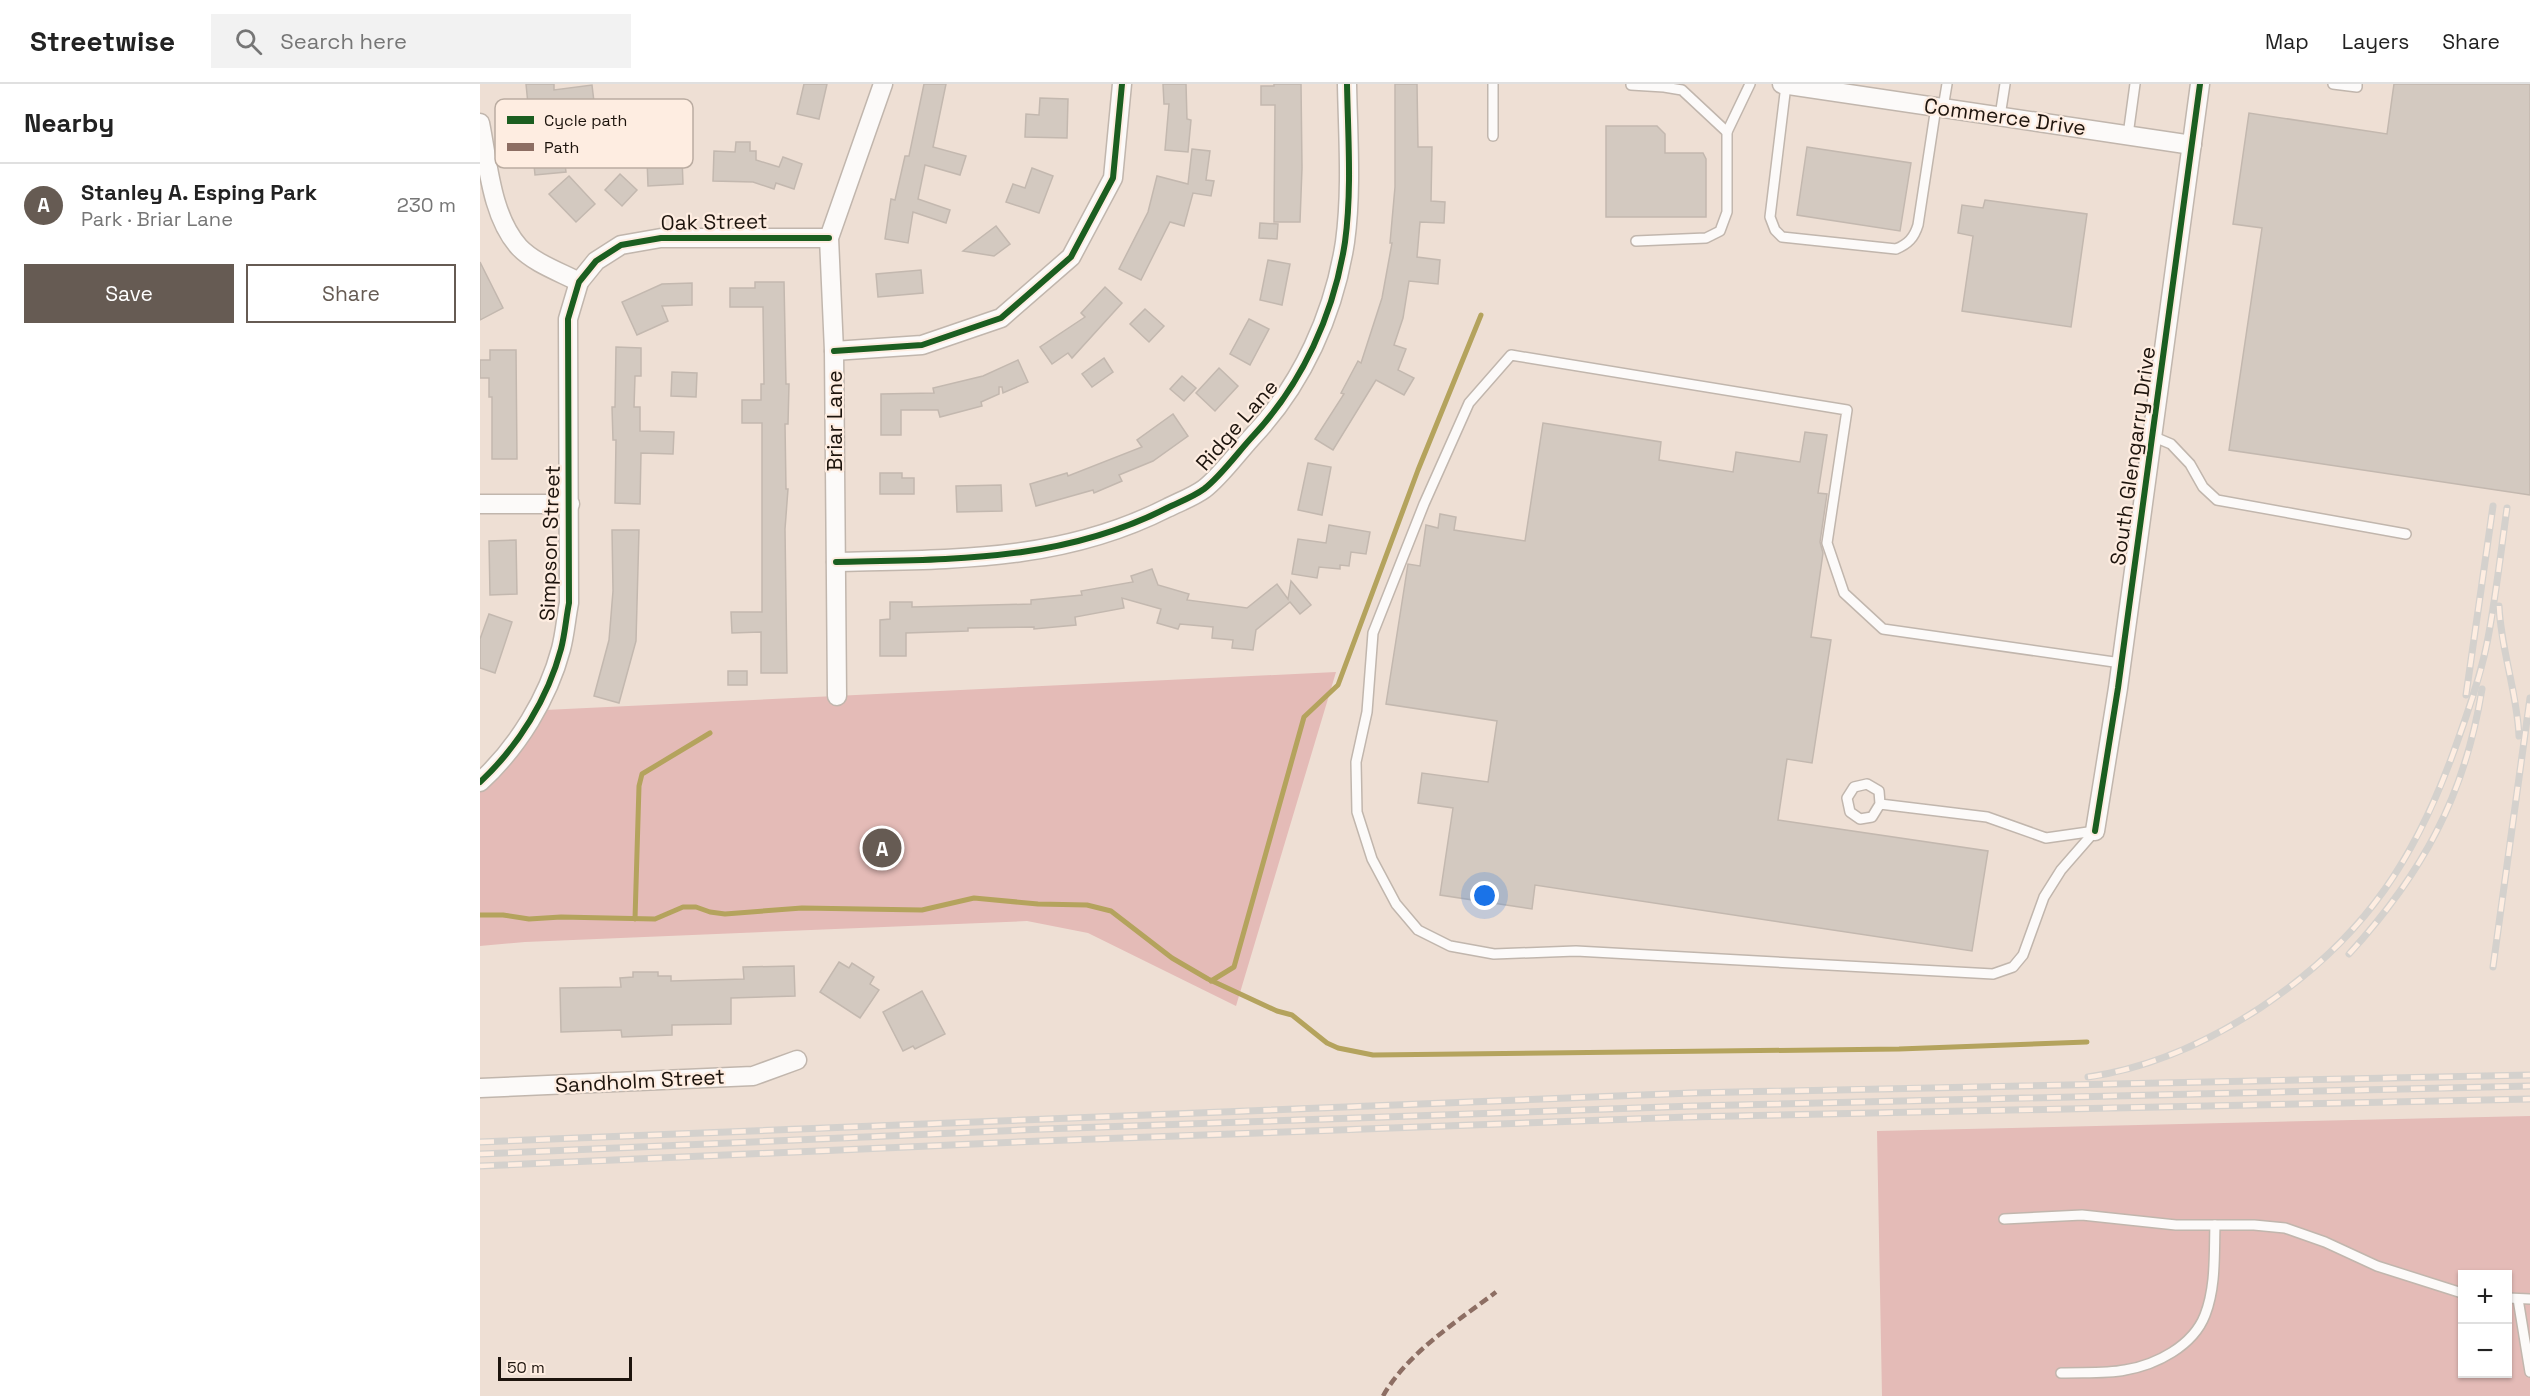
<!DOCTYPE html>
<meta charset="utf-8">
<style>
:root{--surface:#fff;--page:#f2f2f2;--text:#222;--muted:#767676;--line:#e0e0e0;--accent:#665b53}
body{margin:0;font-family:"Space Grotesk",sans-serif;background:var(--page);color:var(--text)}
.controls{position:absolute;right:18px;bottom:18px;display:grid;overflow:hidden;border-radius:0px;box-shadow:0 2px 4px #0004}
.controls button{width:54px;height:54px;display:grid;place-items:center;padding:0;border:0;border-bottom:2px solid var(--line);background:var(--surface);color:var(--text);font:30px sans-serif}
.scale{position:absolute;left:18px;bottom:15px;width:134px;box-sizing:border-box;padding-left:6px;border:3px solid #1d140d;border-top:0;font-size:16px;line-height:21px;white-space:nowrap;color:#1d140d;-webkit-text-stroke:4px #feede1;paint-order:stroke}
.you{position:absolute;left:1005px;top:812px;width:21px;height:21px;margin:-15px;border:4px solid #fff;border-radius:50%;background:#1a73e8;box-shadow:0 0 0 9px #1a73e833}
.badge{display:grid;place-items:center;width:39px;height:39px;border-radius:50%;background:var(--accent);color:#fff;font-size:20px;font-weight:700}
.pin{position:absolute;translate:-50% -50%;border:3px solid #fff;box-shadow:0 2px 6px #0006}
.list{margin:0;padding:0;list-style:none}
h2{display:flex;justify-content:space-between;align-items:center;height:78px;margin:0;padding:0 24px;font-size:26px}
h2 small{font-size:20px;font-weight:400;color:var(--muted)}
.list li{display:grid;grid-template-columns:39px 1fr auto;gap:18px;align-items:center;box-sizing:border-box;height:84px;padding:0 24px;border-top:2px solid var(--line)}
.list b{display:block;font-size:22px;white-space:nowrap}
.list p{margin:0;font-size:20px;white-space:nowrap;color:var(--muted)}
.list em{font-size:20px;font-style:normal;color:var(--muted)}
.actions{display:flex;gap:12px;padding:18px 24px}
.actions a{flex:1;padding:14px 0;border:2px solid var(--accent);border-radius:0px;text-align:center;font-size:21px;color:var(--accent)}
.actions .main{background:var(--accent);color:#fff}
.icon{flex:none;width:33px;height:33px;fill:none;stroke:currentColor;stroke-width:2;stroke-linecap:round;stroke-linejoin:round}
.map{position:relative;flex:none;width:2050px;height:1312px;overflow:hidden}
header{display:flex;align-items:center;gap:36px;box-sizing:border-box;height:84px;padding:0 30px;background:var(--surface);border-bottom:2px solid var(--line)}
header strong{font-size:28px}
nav{display:flex;gap:33px;margin-inline-start:auto;font-size:21px}
.search{width:420px;height:54px;background:var(--page);display:flex;align-items:center;gap:15px;box-sizing:border-box;padding:0 21px;border-radius:0px;color:var(--muted);font-size:22px}
main{display:flex}
aside{flex:1;background:var(--surface)}
.map>svg:first-child{display:block}
</style>
<header>
<strong>Streetwise</strong>
<div class="search"><svg class="icon" aria-label="search" viewBox="0 0 24 24"><circle cx="10" cy="10" r="6"/><path d="M15 15l6 6"/></svg>Search here</div>
<nav><a>Map</a><a>Layers</a><a>Share</a></nav>
</header>
<main>
<aside>
<h2>Nearby<small></small></h2>
<ul class="list">
<li><span class="badge">A</span><div><b>Stanley A. Esping Park</b><p>Park · Briar Lane</p></div><em>230 m</em></li>
</ul>
<div class="actions"><a class="main">Save</a><a>Share</a></div>
</aside>
<div class="map">
<svg width="2050" height="1312" viewBox="0 0 2050 1312">
<rect width="100%" height="100%" fill="#eedfd4"/>
<g fill="#e4bbb7" fill-rule="evenodd">
<path d="M 856,588 L 756,922 L 608,849 L 547,837 L 45,858 L 0,862 L 0,691 L 65,626 Z"/>
<path d="M 2050,1032 L 2050,1312 L 1402,1312 L 1397,1047 ZM 1982,1190 L 2028,1190 L 2028,1290 L 1982,1290 Z"/>
</g>
<g fill="none" stroke-linecap="round" stroke-linejoin="round">
<g stroke="#b4a35d" stroke-width="5">
<path d="M 0,831 L 23,831 L 49,835 L 81,833 L 175,835 L 203,823 L 216,823 L 230,828 L 245,830 L 322,824 L 442,826 L 494,814 L 558,820 L 607,821 L 631,827 L 692,874 L 728,895 L 797,927 L 812,931 L 847,959 L 858,964 L 893,971 L 1419,965 L 1607,958"/>
<path d="M 155,835 L 159,702 L 162,690 L 230,649"/>
<path d="M 731,897 L 754,883 L 824,633 L 858,601 L 938,386 L 1001,231"/>
</g>
</g>
<g fill="#d3c9c0" stroke="#c3b8af" stroke-width="1.5">
<path d="M 46,0 L 74,0 L 74,6 L 112,1 L 114,18 L 78,22 L 86,88 L 55,91 Z"/>
<path d="M 324,0 L 347,0 L 339,35 L 317,30 Z"/>
<path d="M 444,0 L 466,0 L 453,63 L 486,72 L 480,91 L 445,81 L 438,115 L 470,126 L 466,139 L 433,128 L 428,159 L 405,155 L 411,115 L 415,116 L 425,72 L 429,72 Z"/>
<path d="M 683,0 L 706,0 L 707,35 L 711,36 L 708,68 L 685,66 L 689,20 L 684,20 Z"/>
<path d="M 794,0 L 821,0 L 822,84 L 820,138 L 794,138 L 795,21 L 781,21 L 781,2 L 794,2 Z"/>
<path d="M 915,0 L 937,0 L 938,63 L 952,63 L 951,117 L 965,118 L 964,139 L 940,138 L 937,173 L 960,176 L 958,200 L 929,197 L 923,234 L 914,261 L 926,265 L 918,286 L 934,294 L 924,311 L 896,296 L 853,366 L 835,355 L 864,310 L 861,309 L 878,277 L 881,279 L 902,214 L 912,159 L 910,159 L 915,103 Z"/>
<path d="M 1914,0 L 2050,0 L 2050,411 L 1749,366 L 1782,144 L 1753,140 L 1769,29 L 1907,50 Z"/>
<path d="M 560,14 L 588,15 L 587,54 L 545,53 L 546,30 L 559,31 Z"/>
<path d="M 1126,42 L 1177,42 L 1185,50 L 1185,69 L 1223,69 L 1226,75 L 1226,133 L 1126,133 Z"/>
<path d="M 256,58 L 270,58 L 270,67 L 276,67 L 276,76 L 299,83 L 303,73 L 322,80 L 314,105 L 296,99 L 294,105 L 273,98 L 233,97 L 234,67 L 255,68 Z"/>
<path d="M 1327,63 L 1431,79 L 1420,147 L 1317,131 Z"/>
<path d="M 712,65 L 730,67 L 726,96 L 734,97 L 731,112 L 713,109 L 704,142 L 690,138 L 661,196 L 639,185 L 668,128 L 677,92 L 708,100 Z"/>
<path d="M 202,73 L 203,100 L 168,102 L 167,75 Z"/>
<path d="M 552,84 L 573,92 L 559,129 L 526,118 L 533,100 L 545,104 Z"/>
<path d="M 140,90 L 157,106 L 142,122 L 125,106 Z"/>
<path d="M 89,92 L 115,120 L 96,138 L 69,110 Z"/>
<path d="M 1505,116 L 1607,130 L 1591,243 L 1482,227 L 1493,152 L 1478,149 L 1482,121 L 1503,124 Z"/>
<path d="M 780,139 L 798,140 L 797,155 L 779,154 Z"/>
<path d="M 516,142 L 530,160 L 514,172 L 483,167 Z"/>
<path d="M 788,176 L 810,180 L 802,221 L 780,216 Z"/>
<path d="M 0,178 L 23,224 L 0,236 Z"/>
<path d="M 441,186 L 443,209 L 398,213 L 396,190 Z"/>
<path d="M 275,198 L 304,198 L 306,300 L 309,300 L 308,340 L 305,340 L 306,405 L 308,405 L 305,445 L 307,589 L 281,589 L 281,548 L 252,549 L 251,528 L 282,528 L 282,339 L 262,339 L 262,316 L 281,316 L 281,300 L 284,300 L 283,223 L 250,223 L 250,204 L 275,204 Z"/>
<path d="M 212,199 L 212,221 L 182,222 L 188,237 L 157,251 L 142,218 L 182,200 Z"/>
<path d="M 625,203 L 642,219 L 592,274 L 588,269 L 572,280 L 560,263 L 605,233 L 601,229 Z"/>
<path d="M 665,225 L 684,242 L 669,258 L 650,240 Z"/>
<path d="M 769,235 L 789,245 L 770,281 L 750,270 Z"/>
<path d="M 136,263 L 161,264 L 161,292 L 155,292 L 154,323 L 160,323 L 160,347 L 194,348 L 193,370 L 161,369 L 160,420 L 135,419 L 136,356 L 133,356 L 132,323 L 135,323 Z"/>
<path d="M 10,266 L 36,266 L 37,375 L 12,375 L 12,313 L 9,313 L 9,294 L 0,294 L 0,276 L 10,276 Z"/>
<path d="M 624,274 L 633,288 L 612,303 L 602,290 Z"/>
<path d="M 538,276 L 548,298 L 523,309 L 522,303 L 519,303 L 519,310 L 501,318 L 502,322 L 460,333 L 458,326 L 421,326 L 421,351 L 401,351 L 401,310 L 454,309 L 453,304 L 503,292 Z"/>
<path d="M 739,284 L 758,302 L 735,327 L 716,309 Z"/>
<path d="M 192,288 L 217,289 L 216,313 L 191,312 Z"/>
<path d="M 702,292 L 716,304 L 704,317 L 690,305 Z"/>
<path d="M 693,330 L 708,352 L 673,377 L 639,391 L 642,397 L 614,409 L 613,406 L 556,422 L 550,400 L 587,389 L 588,392 L 662,363 L 657,356 Z"/>
<path d="M 1063,339 L 1181,358 L 1179,376 L 1253,388 L 1256,368 L 1320,378 L 1325,348 L 1347,351 L 1338,409 L 1347,410 L 1340,458 L 1343,469 L 1331,553 L 1351,556 L 1332,679 L 1307,675 L 1298,736 L 1508,767 L 1492,867 L 1055,801 L 1052,825 L 960,811 L 973,724 L 938,719 L 942,689 L 1008,698 L 1017,637 L 906,620 L 928,480 L 940,482 L 946,441 L 958,444 L 960,430 L 976,433 L 974,446 L 1045,457 Z"/>
<path d="M 828,379 L 851,383 L 842,431 L 818,426 Z"/>
<path d="M 400,389 L 422,389 L 422,394 L 434,394 L 434,410 L 400,410 Z"/>
<path d="M 521,401 L 522,427 L 477,428 L 476,402 Z"/>
<path d="M 849,441 L 890,448 L 886,470 L 871,468 L 869,482 L 860,481 L 860,485 L 839,483 L 837,494 L 812,490 L 818,455 L 846,459 Z"/>
<path d="M 132,446 L 159,446 L 156,557 L 139,619 L 114,612 L 129,556 L 133,507 Z"/>
<path d="M 36,456 L 37,510 L 10,511 L 9,457 Z"/>
<path d="M 672,485 L 678,501 L 709,510 L 707,516 L 767,524 L 797,500 L 808,515 L 811,497 L 831,521 L 820,530 L 810,518 L 776,546 L 773,566 L 752,564 L 753,556 L 732,554 L 733,543 L 700,540 L 698,545 L 677,539 L 681,525 L 642,514 L 644,524 L 595,533 L 596,541 L 554,545 L 554,543 L 488,544 L 488,547 L 426,549 L 426,572 L 400,572 L 400,536 L 410,535 L 410,518 L 432,518 L 432,523 L 551,520 L 551,516 L 602,511 L 601,507 L 653,498 L 651,492 Z"/>
<path d="M 9,530 L 32,538 L 15,589 L 0,584 L 0,555 Z"/>
<rect x="248" y="587" width="19" height="14"/>
<path d="M 359,878 L 369,884 L 372,879 L 394,893 L 390,900 L 399,906 L 380,934 L 340,908 Z"/>
<path d="M 314,882 L 315,912 L 251,914 L 251,940 L 192,941 L 192,951 L 142,953 L 141,946 L 81,948 L 80,904 L 141,903 L 140,894 L 153,893 L 153,888 L 178,888 L 178,892 L 191,892 L 191,897 L 264,895 L 263,883 Z"/>
<path d="M 442,907 L 465,950 L 435,965 L 433,962 L 423,967 L 403,928 Z"/>
</g>
<g fill="none" stroke-linecap="round" stroke-linejoin="round">
<defs>
<g id="service">
<path d="M 1013,0 L 1013,52"/>
<path d="M 1853,0 L 1877,3 L 1877,0"/>
<path d="M 1151,1 L 1184,3 L 1202,6 L 1247,48"/>
<path d="M 1306,1 L 1290,133 L 1295,146 L 1302,153 L 1416,165 C 1428,160 1434,154 1438,141 L 1456,23"/>
<path d="M 1463,24 L 1467,0"/>
<path d="M 1520,32 L 1525,0"/>
<path d="M 1648,51 L 1655,0"/>
<path d="M 1156,157 L 1226,154 L 1240,147 L 1247,128 L 1247,48 L 1270,0"/>
<path d="M 1672,352 L 1691,360 L 1710,380 L 1723,403 L 1737,416 L 1926,450"/>
<path d="M 1400,720 L 1392,733 L 1380,735 L 1370,728 L 1367,714 L 1374,703 L 1387,700 L 1399,707 L 1400,720 L 1507,733 L 1566,754 L 1615,747"/>
<path d="M 1615,747 L 1581,786 L 1564,813 L 1543,871 L 1533,883 L 1513,890 L 1096,867 L 1014,870 L 970,862 L 938,846 L 916,820 L 892,775 L 877,728 L 876,678 L 887,628 L 893,549 L 944,420 L 989,319 L 1031,271 L 1367,326 L 1347,459 L 1364,509 L 1403,545 L 1641,579"/>
<path d="M 1524,1135 L 1602,1131 L 1696,1141 L 1774,1141 L 1805,1144 L 1845,1158 L 1897,1182 L 1982,1209"/>
<path d="M 2028,1214 L 2050,1215"/>
<path d="M 2038,1215 L 2050,1288"/>
<path d="M 1581,1289 C 1602,1288 1625,1290 1645,1286 C 1676,1281 1713,1262 1725,1231 C 1736,1203 1734,1170 1735,1141"/>
</g>
<g id="minor">
<path d="M 1302,0 L 1712,61"/>
<path d="M 0,39 C 8,78 11,132 39,163 C 54,179 80,188 99,198"/>
<path d="M 354,267 L 442,261 L 521,234 L 591,173 L 633,94 L 642,0"/>
<path d="M 0,420 L 90,420"/>
<path d="M 356,478 C 472,475 581,478 687,424 C 699,418 713,413 724,405 C 741,392 758,368 773,352 C 822,300 854,230 865,158 C 872,107 868,52 867,0"/>
<path d="M 357,612 L 354,267 L 349,154 L 403,0"/>
<path d="M 0,698 C 38,663 68,614 81,565 C 85,550 86,534 89,519 L 88,235 L 99,198 L 116,177 L 141,161 L 181,154 L 349,154"/>
<path d="M 1615,747 L 1638,604 L 1720,0"/>
<path d="M 0,1004 L 273,992 L 317,976"/>
</g>
</defs>
<use href="#service" stroke="#c1b6ad" stroke-width="12"/>
<use href="#minor" stroke="#c1b6ad" stroke-width="21"/>
<use href="#service" stroke="#fcfaf9" stroke-width="9"/>
<use href="#minor" stroke="#fcfaf9" stroke-width="18"/>
<defs>
<g id="rail">
<path d="M 2019,522 C 2021,566 2037,608 2039,652"/>
<path d="M 1986,611 L 2013,422"/>
<path d="M 1869,870 C 1942,790 1985,712 2002,605"/>
<path d="M 2013,883 L 2050,614"/>
<path d="M 1608,993 C 1670,984 1728,958 1780,924 C 1887,853 1939,770 1980,650 C 1991,619 2002,587 2008,554 C 2016,511 2021,467 2027,424"/>
<path d="M 0,1058 L 1211,1009 L 2050,991"/>
<path d="M 0,1070 L 564,1045 L 1213,1022 L 2050,1002"/>
<path d="M 0,1082 L 561,1057 L 1208,1033 L 2050,1015"/>
</g>
</defs>
<use href="#rail" stroke="#d4d1cd" stroke-width="7"/>
<use href="#rail" stroke="#feede1" stroke-width="4.5" stroke-dasharray="14" stroke-linecap="butt"/>
<path stroke="#8d6e63" stroke-width="4.5" stroke-dasharray="9 4.5" stroke-linecap="butt" d="M 903,1312 C 928,1268 978,1237 1016,1208"/>
<defs>
<g id="cycleway">
<path d="M 354,267 L 442,261 L 521,234 L 591,173 L 633,94 L 642,0"/>
<path d="M 356,478 C 472,475 581,478 687,424 C 699,418 713,413 724,405 C 741,392 758,368 773,352 C 822,300 854,230 865,158 C 872,107 868,52 867,0"/>
<path d="M 0,698 C 38,663 68,614 81,565 C 85,550 86,534 89,519 L 88,235 L 99,198 L 116,177 L 141,161 L 181,154 L 349,154"/>
<path d="M 1615,747 L 1638,604 L 1720,0"/>
</g>
</defs>
<use href="#cycleway" stroke="#feede1" stroke-width="10"/>
<use href="#cycleway" stroke="#1b5e20" stroke-width="6"/>
</g>
<g text-anchor="middle" stroke-width="4.5" stroke-linejoin="round" paint-order="stroke">
<g font-size="21" fill="#1d140d" stroke="#feede1">
<text transform="translate(1525 33) rotate(8)" y="7">Commerce Drive</text>
<text transform="translate(234 138) rotate(-1)" y="7">Oak Street</text>
<text transform="translate(355 337) rotate(-90)" y="7">Briar Lane</text>
<text transform="translate(757 341) rotate(-49)" y="7">Ridge Lane</text>
<text transform="translate(1653 372) rotate(-82)" y="7">South Glengarry Drive</text>
<text transform="translate(70 459) rotate(-88)" y="7">Simpson Street</text>
<text transform="translate(160 997) rotate(-3)" y="7">Sandholm Street</text>
</g>
</g>
<rect x="15" y="15" width="198" height="69" rx="9" fill="#feede1" stroke="#baaca1" stroke-width="1.5"/>
<rect x="27" y="32" width="27" height="8" fill="#1b5e20"/>
<rect x="27" y="59" width="27" height="8" fill="#8d6e63"/>
<g font-size="16" fill="#1d140d">
<text x="64" y="42">Cycle path</text>
<text x="64" y="69">Path</text>
</g>
</svg>
<div class="controls">
<button>+</button>
<button>−</button>
</div>
<div class="scale">50 m</div>
<div class="you"></div>
<div class="pin badge" style="left:402px;top:764px">A</div>
</div>
</main>
